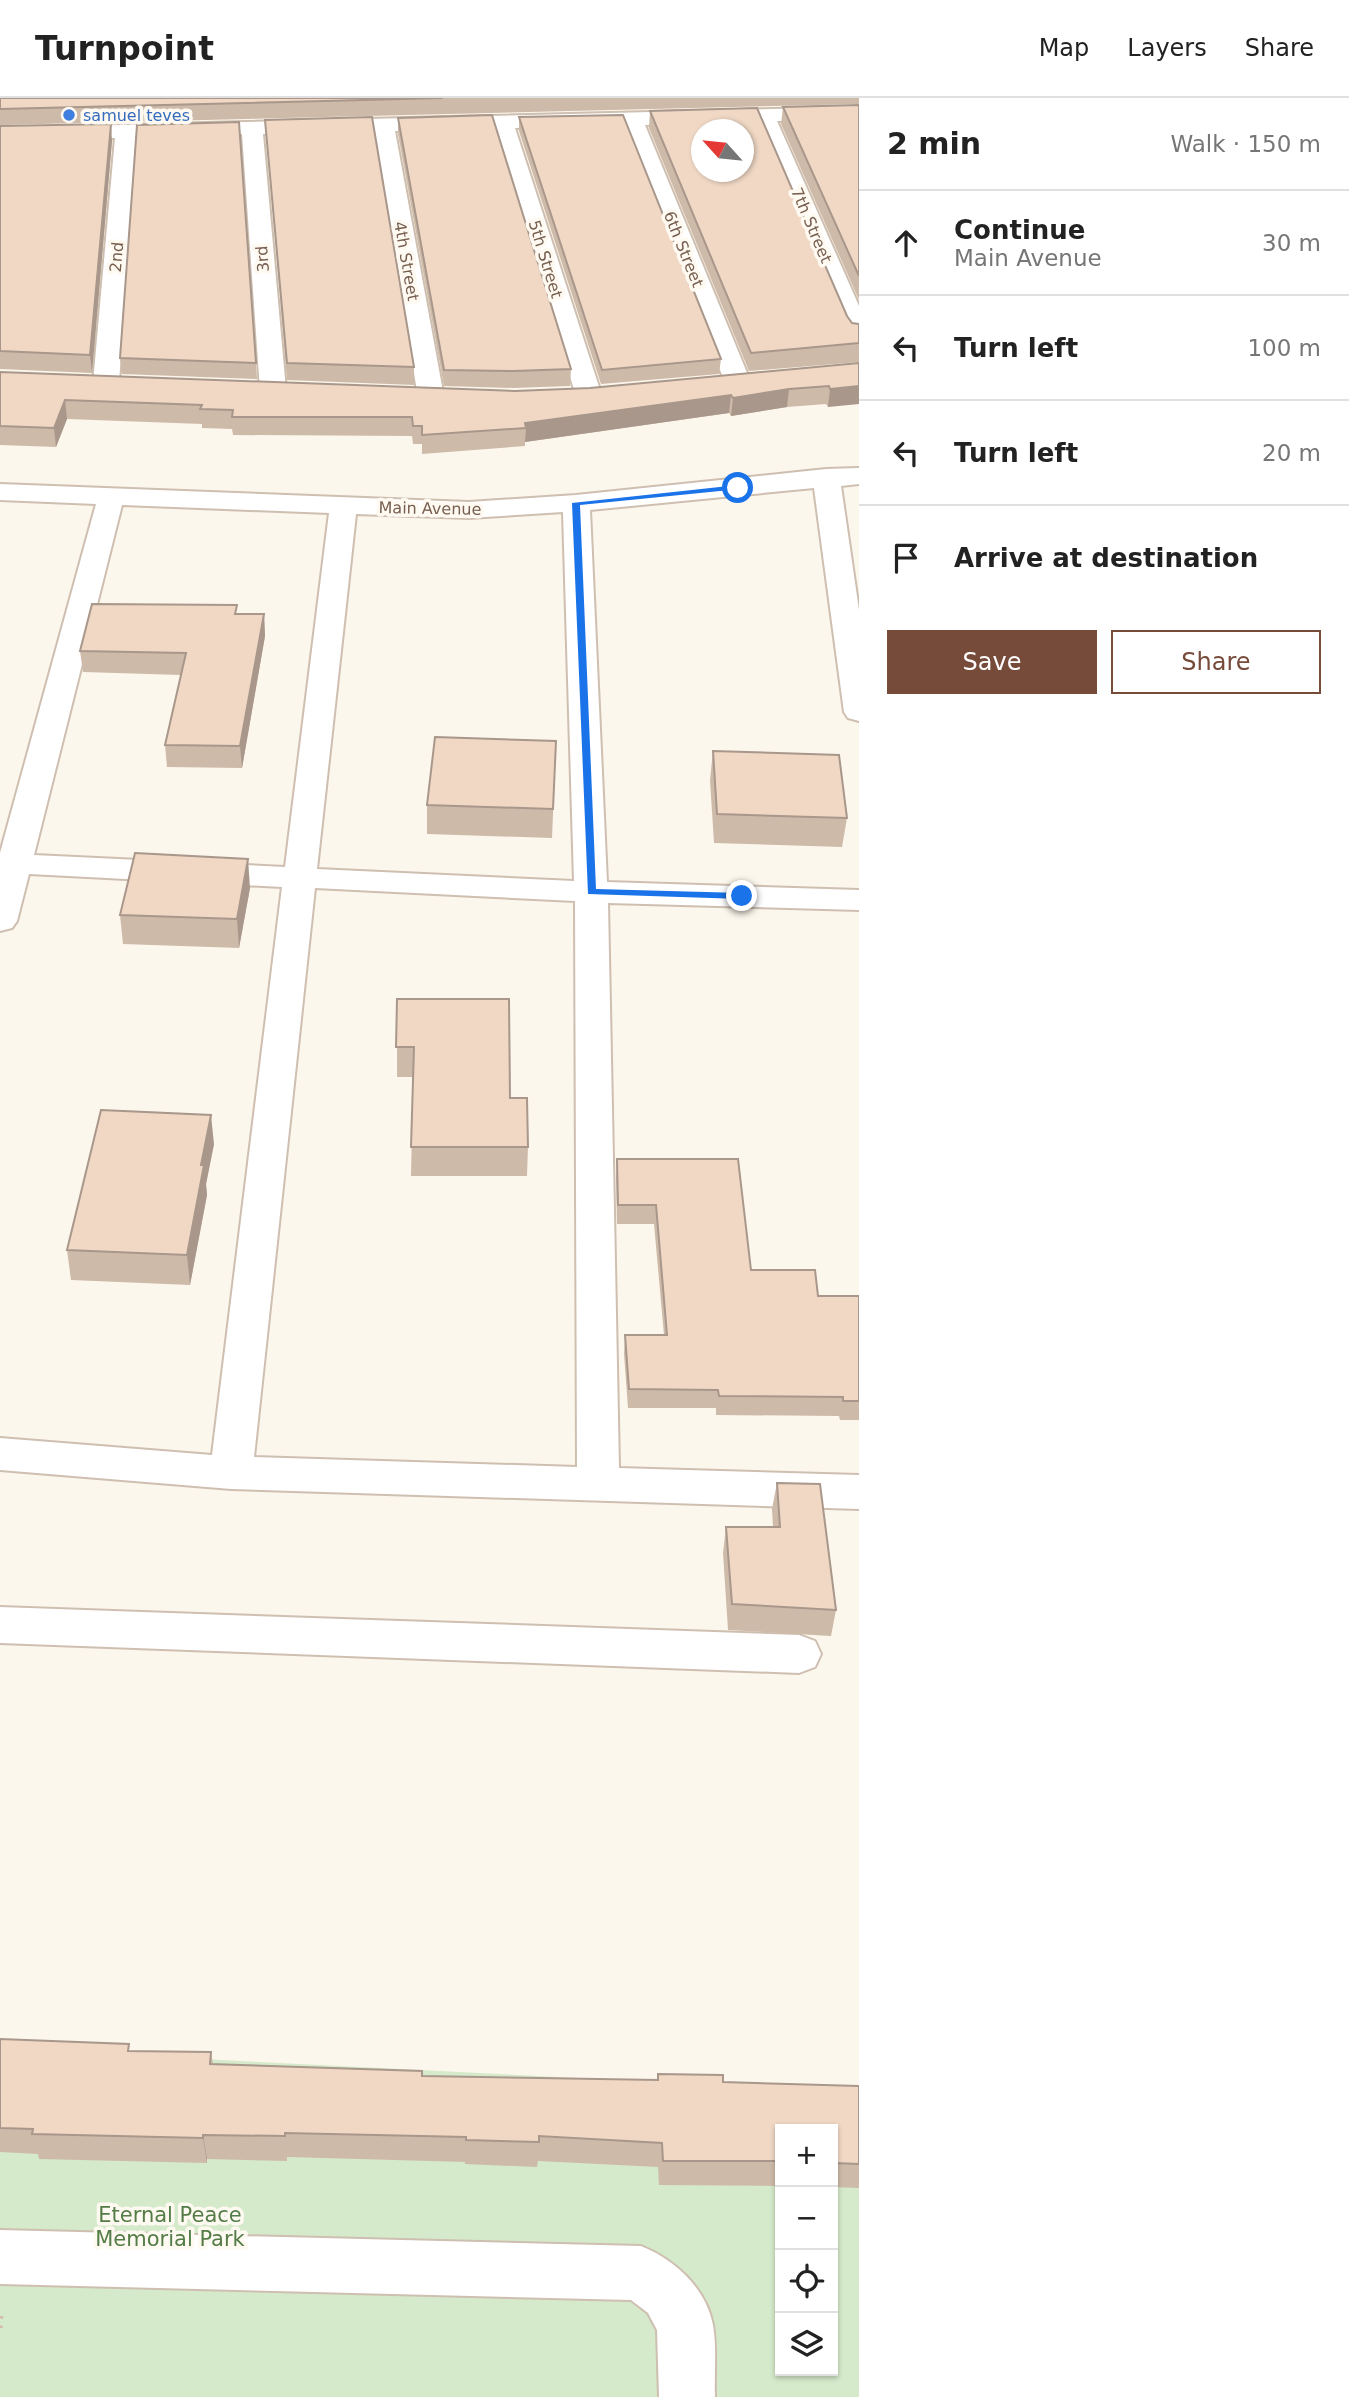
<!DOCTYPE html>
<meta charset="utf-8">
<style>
:root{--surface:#fff;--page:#f2f2f2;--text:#222;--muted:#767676;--line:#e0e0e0;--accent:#774b3a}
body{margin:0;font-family:"DejaVu Sans",sans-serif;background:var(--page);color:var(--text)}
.controls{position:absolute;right:21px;bottom:21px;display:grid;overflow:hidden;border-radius:0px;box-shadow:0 2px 5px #0004}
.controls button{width:63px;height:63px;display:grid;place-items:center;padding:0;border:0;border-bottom:2px solid var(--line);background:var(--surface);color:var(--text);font:35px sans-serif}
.compass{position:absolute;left:691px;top:21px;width:63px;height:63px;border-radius:50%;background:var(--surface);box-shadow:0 2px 5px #0004;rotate:297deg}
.stop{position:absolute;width:21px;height:21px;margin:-16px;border:5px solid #1a73e8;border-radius:50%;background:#fff}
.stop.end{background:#1a73e8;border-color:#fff;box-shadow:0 2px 7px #0008}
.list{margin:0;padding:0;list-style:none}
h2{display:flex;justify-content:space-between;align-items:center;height:91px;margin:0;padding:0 28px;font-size:30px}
h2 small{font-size:23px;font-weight:400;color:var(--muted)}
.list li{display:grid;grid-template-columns:46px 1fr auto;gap:21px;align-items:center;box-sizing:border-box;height:105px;padding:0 28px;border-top:2px solid var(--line)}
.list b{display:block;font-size:26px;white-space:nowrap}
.list p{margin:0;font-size:23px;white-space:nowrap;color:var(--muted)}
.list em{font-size:23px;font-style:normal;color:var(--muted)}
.actions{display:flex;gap:14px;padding:21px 28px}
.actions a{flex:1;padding:16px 0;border:2px solid var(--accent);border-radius:0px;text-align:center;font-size:24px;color:var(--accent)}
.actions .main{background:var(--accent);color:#fff}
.icon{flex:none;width:38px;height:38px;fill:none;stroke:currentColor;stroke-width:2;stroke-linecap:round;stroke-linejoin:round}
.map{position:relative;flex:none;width:859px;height:2299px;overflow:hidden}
header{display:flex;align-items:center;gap:42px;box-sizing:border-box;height:98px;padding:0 35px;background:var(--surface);border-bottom:2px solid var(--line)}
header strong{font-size:33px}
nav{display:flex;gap:38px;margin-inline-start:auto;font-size:24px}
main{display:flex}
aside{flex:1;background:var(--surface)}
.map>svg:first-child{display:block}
</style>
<header>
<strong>Turnpoint</strong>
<nav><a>Map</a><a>Layers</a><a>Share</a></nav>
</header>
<main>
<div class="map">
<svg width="859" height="2299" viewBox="0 0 859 2299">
<rect width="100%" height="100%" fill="#fcf7ec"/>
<path fill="#d5eaca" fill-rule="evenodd" d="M 0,1951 L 859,1994 L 859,2299 L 0,2299 ZM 780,2031 L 833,2031 L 833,2273 L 780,2273 Z"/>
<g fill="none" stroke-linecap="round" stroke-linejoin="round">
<defs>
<g id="minor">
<path d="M 859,9 L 859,21 L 777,23 L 859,208 L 859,242 L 850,240 L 847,235 L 757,24 L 645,27 L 750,282 L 746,287 L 737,290 L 728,287 L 724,282 L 624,27 L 515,30 L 602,298 L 598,303 L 589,306 L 580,303 L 576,298 L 494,30 L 395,33 L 444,299 L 440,304 L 431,307 L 422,304 L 418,299 L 374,33 L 263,36 L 286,292 L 282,297 L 273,300 L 264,297 L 260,292 L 242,36 L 136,39 L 119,285 L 115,290 L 106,293 L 97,290 L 93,285 L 115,40 L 0,42 L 0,30 Z"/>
<path d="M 859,370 L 859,386 L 841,388 L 859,512 L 859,623 L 848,620 L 844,614 L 814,390 L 590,412 L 607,784 L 859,792 L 859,812 L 608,805 L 619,1370 L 859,1377 L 859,1411 L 231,1391 L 0,1372 L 0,1340 L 212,1357 L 282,789 L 29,776 L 17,823 L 12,830 L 0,833 L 0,755 L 96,406 L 0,402 L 0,386 L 469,404 L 576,397 L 826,371 ZM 122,407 L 329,415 L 285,769 L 34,757 ZM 563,414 L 574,783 L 317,771 L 356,416 L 469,420 ZM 315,790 L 575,803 L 577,1369 L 254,1359 Z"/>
<path d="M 0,1509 L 799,1537 L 815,1543 L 821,1556 L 815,1569 L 799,1575 L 0,1545 Z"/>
<path d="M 0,2132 L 641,2148 C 674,2161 706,2190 713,2227 C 717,2250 714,2276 715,2299 L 659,2299 L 657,2232 L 648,2215 L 631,2202 L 0,2186 Z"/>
</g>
</defs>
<use href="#minor" stroke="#cebfb1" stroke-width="4"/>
<path stroke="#d6bca7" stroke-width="5" stroke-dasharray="2.5 7" stroke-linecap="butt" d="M 0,2230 L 1,2216"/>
<use href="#minor" fill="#fff" fill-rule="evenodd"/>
</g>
<g fill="#cebaa9">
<path d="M 0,0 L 859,0 L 859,6 L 0,27 Z"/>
<path d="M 859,7 L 859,202 L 781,26 L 783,9 Z"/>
<path d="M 650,13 L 847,218 L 852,225 L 859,226 L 859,264 L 749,273 L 649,30 Z"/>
<path d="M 519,19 L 721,261 L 719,276 L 601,286 L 519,33 Z"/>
<path d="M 398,20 L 571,271 L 570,288 L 514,290 L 444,288 L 398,36 Z"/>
<path d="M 265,22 L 414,269 L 414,287 L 287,282 Z"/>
<path d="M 239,24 L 257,281 L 122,276 L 120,260 Z"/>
<path d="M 0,28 L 112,43 L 92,275 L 0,271 Z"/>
<path d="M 859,265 L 828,309 L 826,306 L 787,309 L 731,318 L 729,315 L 525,344 L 525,348 L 422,356 L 422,346 L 413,346 L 412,338 L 233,337 L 232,331 L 202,330 L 202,326 L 67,321 L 56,349 L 0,347 L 0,274 L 515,293 L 590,290 Z"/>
<path d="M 237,516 L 264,516 L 265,538 L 242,670 L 167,669 L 165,647 L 181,577 L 83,574 L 80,553 Z"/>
<path d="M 556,643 L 552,740 L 427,736 L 427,707 Z"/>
<path d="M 713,653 L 847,720 L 842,749 L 714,745 L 710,682 Z"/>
<path d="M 250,790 L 239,850 L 123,846 L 120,817 Z"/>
<path d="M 397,901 L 510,1000 L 528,1049 L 527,1078 L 411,1078 L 413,979 L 397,979 Z"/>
<path d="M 214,1046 L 206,1086 L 207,1097 L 190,1187 L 71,1182 L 67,1152 Z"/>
<path d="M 617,1061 L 751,1172 L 818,1198 L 859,1198 L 859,1322 L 840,1322 L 839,1318 L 716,1317 L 716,1310 L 628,1310 L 624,1256 L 625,1237 L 664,1237 L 654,1126 L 617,1126 L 616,1080 Z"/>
<path d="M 777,1385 L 836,1512 L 831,1538 L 728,1532 L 723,1455 L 726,1429 L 773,1429 L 772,1411 Z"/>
<path d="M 0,1941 L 130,1953 L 211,1954 L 213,1966 L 422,1978 L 657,1982 L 658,1976 L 723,1984 L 859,1988 L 859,2090 L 833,2089 L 833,2031 L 780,2031 L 780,2088 L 659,2087 L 658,2069 L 538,2063 L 537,2069 L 465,2066 L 465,2064 L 287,2059 L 287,2063 L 207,2061 L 207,2065 L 39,2061 L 38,2056 L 0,2054 Z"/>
</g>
<g fill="#a8978a">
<path d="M 111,26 L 112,43 L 92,275 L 90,257 Z"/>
<path d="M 859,288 L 859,306 L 828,309 L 830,291 Z"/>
<path d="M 789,291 L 787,309 L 731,318 L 733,300 Z"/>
<path d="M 731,297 L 729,315 L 525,344 L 526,330 L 525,325 Z"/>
<path d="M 65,302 L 67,321 L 56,349 L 54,330 Z"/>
<path d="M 264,516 L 265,538 L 242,670 L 240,648 Z"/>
<path d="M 248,761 L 250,790 L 239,850 L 237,821 Z"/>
<path d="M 211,1017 L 214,1046 L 206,1086 L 207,1097 L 190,1187 L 187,1157 L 201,1067 Z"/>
<path d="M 203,2037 L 207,2061 L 207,2065 L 203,2040 Z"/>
</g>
<g fill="#f0d8c5" stroke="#a8978a" stroke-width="2" fill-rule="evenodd">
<path d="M 0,0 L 443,0 L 0,11 Z"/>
<path d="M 859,7 L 859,178 L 783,9 Z"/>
<path d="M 757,10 L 847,218 L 852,225 L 859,226 L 859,245 L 751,255 L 650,13 ZM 702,32 L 744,32 L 744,74 L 702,74 Z"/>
<path d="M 492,17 L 571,271 L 514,273 L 444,272 L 398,20 Z"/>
<path d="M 623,17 L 721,261 L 602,272 L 519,19 Z"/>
<path d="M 372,19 L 414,269 L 287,265 L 265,22 Z"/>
<path d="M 239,24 L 256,265 L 120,260 L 137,27 Z"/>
<path d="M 111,26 L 90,257 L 0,253 L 0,28 Z"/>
<path d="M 859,265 L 859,288 L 830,291 L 829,288 L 789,291 L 733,300 L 731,297 L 525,325 L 526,330 L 422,337 L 422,328 L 413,328 L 412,319 L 232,319 L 233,312 L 200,311 L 202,307 L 65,302 L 54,330 L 0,328 L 0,274 L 515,293 L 590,290 Z"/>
<path d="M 92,506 L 237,507 L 235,516 L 264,516 L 240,648 L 165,647 L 186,555 L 80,553 Z"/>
<path d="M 435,639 L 556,643 L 553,711 L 427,707 Z"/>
<path d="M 713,653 L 839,657 L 847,720 L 717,716 Z"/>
<path d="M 135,755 L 248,761 L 237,821 L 120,817 Z"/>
<path d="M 397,901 L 509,901 L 510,1000 L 527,1000 L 528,1049 L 411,1049 L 414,949 L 396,949 Z"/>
<path d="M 101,1012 L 211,1017 L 201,1067 L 204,1067 L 187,1157 L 67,1152 Z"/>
<path d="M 617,1061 L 738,1061 L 751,1172 L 815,1172 L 818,1198 L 859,1198 L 859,1303 L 843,1303 L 843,1299 L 719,1298 L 718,1292 L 629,1291 L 625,1237 L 667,1237 L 656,1107 L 618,1107 Z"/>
<path d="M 777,1385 L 820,1386 L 836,1512 L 732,1506 L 726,1429 L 780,1429 Z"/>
<path d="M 0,1941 L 129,1946 L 128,1953 L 211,1954 L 210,1966 L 422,1973 L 422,1978 L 658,1982 L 658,1976 L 723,1977 L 723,1984 L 859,1988 L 859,2066 L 833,2065 L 833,2031 L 780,2031 L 780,2063 L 663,2063 L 662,2045 L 539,2038 L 539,2044 L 466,2042 L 466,2039 L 285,2035 L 285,2038 L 203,2037 L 203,2040 L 32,2036 L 33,2031 L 0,2030 Z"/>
</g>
<path fill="#1a73e8" d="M 738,387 L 740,391 L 580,407 L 596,791 L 742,795 L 747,798 L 742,801 L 588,796 L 572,405 Z"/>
<circle fill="#3f7fe0" stroke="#fefaf2" stroke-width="2.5" cx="69" cy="17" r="7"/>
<g text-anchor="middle" stroke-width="7" stroke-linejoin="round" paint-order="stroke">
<g font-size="16" fill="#366cbe" stroke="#fefaf2" text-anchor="start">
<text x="83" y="23">samuel teves</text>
</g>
<g font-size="16" fill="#775f4f" stroke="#fefaf2">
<text transform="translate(812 127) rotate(67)" y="6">7th Street</text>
<text transform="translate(684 151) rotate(68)" y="6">6th Street</text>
<text transform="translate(116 159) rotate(-85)" y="6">2nd</text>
<text transform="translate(262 161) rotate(-94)" y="6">3rd</text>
<text transform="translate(546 161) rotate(73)" y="6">5th Street</text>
<text transform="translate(407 163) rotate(80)" y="6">4th Street</text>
<text transform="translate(430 410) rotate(1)" y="6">Main Avenue</text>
</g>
<g font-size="21" fill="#547c47" stroke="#fefaf2">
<text x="170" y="2124">Eternal Peace<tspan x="170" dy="24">Memorial Park</tspan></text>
</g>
</g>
</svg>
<div class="controls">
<button>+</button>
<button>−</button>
<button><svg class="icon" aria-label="locate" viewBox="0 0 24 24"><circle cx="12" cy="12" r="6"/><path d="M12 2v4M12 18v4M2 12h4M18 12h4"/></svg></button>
<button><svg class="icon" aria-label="layers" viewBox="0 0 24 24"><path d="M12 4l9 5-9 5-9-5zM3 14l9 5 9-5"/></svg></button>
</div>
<svg class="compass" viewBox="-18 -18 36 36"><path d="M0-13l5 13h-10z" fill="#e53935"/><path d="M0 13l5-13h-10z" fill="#767676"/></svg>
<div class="stop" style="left:738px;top:390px"></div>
<div class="stop end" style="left:742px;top:798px"></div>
</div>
<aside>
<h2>2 min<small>Walk · 150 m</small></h2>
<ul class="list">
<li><svg class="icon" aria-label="ahead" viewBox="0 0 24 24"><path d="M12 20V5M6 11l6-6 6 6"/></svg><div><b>Continue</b><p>Main Avenue</p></div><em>30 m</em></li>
<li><svg class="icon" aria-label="left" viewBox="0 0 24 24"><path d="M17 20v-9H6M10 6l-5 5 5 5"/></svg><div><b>Turn left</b></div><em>100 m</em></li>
<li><svg class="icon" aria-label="left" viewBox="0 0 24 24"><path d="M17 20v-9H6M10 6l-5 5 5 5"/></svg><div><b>Turn left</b></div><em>20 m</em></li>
<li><svg class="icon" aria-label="arrive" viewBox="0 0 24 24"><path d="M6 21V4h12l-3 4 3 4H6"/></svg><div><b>Arrive at destination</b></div></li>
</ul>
<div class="actions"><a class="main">Save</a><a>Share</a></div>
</aside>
</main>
